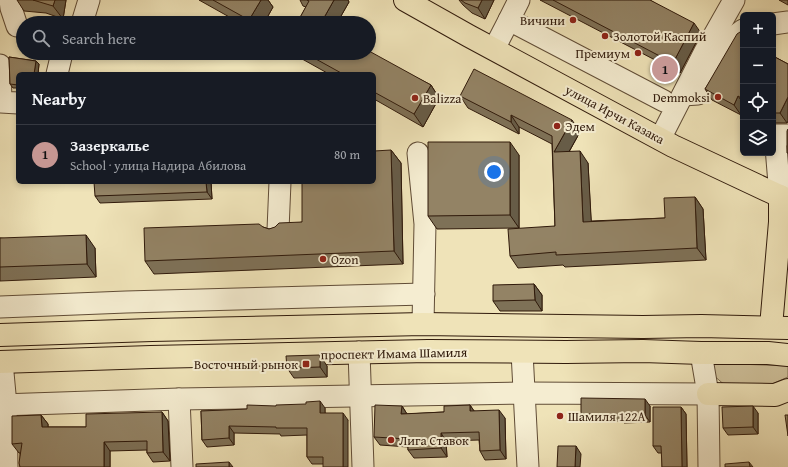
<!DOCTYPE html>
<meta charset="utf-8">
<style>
:root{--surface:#171b24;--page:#20242c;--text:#f1f3f6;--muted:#9ea1a6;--line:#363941;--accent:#c59692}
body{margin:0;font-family:"Gentium Book Plus",serif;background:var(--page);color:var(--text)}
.controls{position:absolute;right:12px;top:12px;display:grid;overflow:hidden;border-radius:6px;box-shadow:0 2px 6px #0003}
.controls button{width:36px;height:36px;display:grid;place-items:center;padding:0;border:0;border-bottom:1px solid var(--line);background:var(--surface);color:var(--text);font:20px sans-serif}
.you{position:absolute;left:494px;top:172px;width:14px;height:14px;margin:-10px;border:3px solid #fff;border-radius:50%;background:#1a73e8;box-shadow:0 0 0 6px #1a73e833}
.badge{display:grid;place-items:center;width:26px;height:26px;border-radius:50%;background:var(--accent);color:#111;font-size:13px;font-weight:700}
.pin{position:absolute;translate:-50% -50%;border:2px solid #fff;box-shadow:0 1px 4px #0006}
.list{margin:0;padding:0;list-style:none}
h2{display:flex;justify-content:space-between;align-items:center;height:52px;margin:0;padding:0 16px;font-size:17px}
h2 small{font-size:13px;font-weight:400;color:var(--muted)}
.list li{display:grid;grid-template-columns:26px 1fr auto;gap:12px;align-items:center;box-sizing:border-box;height:60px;padding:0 16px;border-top:1px solid var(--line)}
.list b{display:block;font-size:15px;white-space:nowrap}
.list p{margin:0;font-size:13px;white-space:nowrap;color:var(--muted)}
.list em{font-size:13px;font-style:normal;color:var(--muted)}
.icon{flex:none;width:22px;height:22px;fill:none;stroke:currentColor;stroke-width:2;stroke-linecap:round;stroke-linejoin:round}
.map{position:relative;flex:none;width:788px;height:467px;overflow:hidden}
.search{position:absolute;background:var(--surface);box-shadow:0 2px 6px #0003;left:16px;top:16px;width:360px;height:44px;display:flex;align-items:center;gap:10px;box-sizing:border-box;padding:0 14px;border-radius:22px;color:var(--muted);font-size:15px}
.panel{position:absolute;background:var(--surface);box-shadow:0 2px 6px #0003;left:16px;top:72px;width:360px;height:112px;border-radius:6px}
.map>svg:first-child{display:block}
</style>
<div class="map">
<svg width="788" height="467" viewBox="0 0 788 467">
<rect width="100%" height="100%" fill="#efe3b8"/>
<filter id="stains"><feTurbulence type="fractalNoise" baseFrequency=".005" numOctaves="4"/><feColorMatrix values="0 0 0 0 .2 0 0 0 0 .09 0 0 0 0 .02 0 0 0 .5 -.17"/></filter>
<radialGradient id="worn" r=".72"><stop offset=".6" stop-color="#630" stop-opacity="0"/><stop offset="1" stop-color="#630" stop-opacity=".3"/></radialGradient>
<path fill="#cfc19b" stroke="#806e53" d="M 712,363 L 788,366 L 788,377 L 772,384 L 727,387 L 712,374 Z"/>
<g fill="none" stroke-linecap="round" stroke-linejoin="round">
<defs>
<g id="minor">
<path d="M 10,0 L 11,8 L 17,26"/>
<path d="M 509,20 L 519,0"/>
<path d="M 82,23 L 89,0"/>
<path d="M 773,24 L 788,22"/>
<path d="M 494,49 L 509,20 L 664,101"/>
<path d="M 0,65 L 1,102 L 18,103"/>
<path d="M 57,74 L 62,53"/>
<path d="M 683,95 L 698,94 L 703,90 L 735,36 L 743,30"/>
<path d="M 660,139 L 704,53 L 734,0"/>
<path d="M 418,153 L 425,224 L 423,324"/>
<path d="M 780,196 L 775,135 L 788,135"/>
<path d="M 278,230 L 280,182"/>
<path d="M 0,307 L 126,302 L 424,294"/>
<path d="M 359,352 L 363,467"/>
<path d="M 522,352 L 528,467"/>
<path d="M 701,353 L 708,394 L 709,467"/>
<path d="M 2,362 L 6,405 L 7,467"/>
<path d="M 179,399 L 182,467"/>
<path d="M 0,405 L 179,399 L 525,393 L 708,394"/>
</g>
<g id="major">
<path d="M 405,0 L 469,36 L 673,146 L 788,200"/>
<path d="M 771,327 L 780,222 L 780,196"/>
<path d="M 0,335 L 152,330 L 423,324 L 643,327 L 701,326 L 788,328"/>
<path d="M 0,362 L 151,357 L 428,351 L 566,352 L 643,351 L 701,353 L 768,353 L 788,355"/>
<path d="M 708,394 L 775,395 L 788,390"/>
</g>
</defs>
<use href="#minor" stroke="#604c36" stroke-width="23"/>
<use href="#major" stroke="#301a0b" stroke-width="24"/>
<use href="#minor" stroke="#f5edd1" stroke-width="21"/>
<use href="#major" stroke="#efe3b8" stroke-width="22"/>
</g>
<g fill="#7e7157" stroke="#301a0b">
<path d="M 17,0 L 66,0 L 63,19 L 46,13 L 24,11 Z"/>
<path d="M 199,0 L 268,0 L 273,7 L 264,23 L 240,23 Z"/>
<path d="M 300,0 L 348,0 L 349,2 L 337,23 L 297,23 L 306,7 L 303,6 Z"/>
<path d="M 459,0 L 494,0 L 485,19 L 472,13 L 463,5 Z"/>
<path d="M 540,0 L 650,0 L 701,33 L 680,73 Z"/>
<path d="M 779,0 L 788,0 L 788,5 Z"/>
<path d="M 743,30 L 743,111 L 741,115 L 712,100 L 705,89 Z"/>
<path d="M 294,53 L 369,53 L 431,85 L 439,98 L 423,127 L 374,99 L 374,74 L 329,74 L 295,55 Z"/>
<path d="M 773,56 L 788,64 L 788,121 L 787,123 L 776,123 L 773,121 Z"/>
<path d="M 9,57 L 36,61 L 39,64 L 38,74 L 18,74 L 18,88 L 13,88 L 10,84 Z"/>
<path d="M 460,96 L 580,132 L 569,152 L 588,163 L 591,221 L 665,218 L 695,197 L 703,209 L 706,260 L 565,267 L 563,265 L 518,268 L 510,256 L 555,226 L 552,144 L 519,127 L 519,134 L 468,108 Z"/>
<path d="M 391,150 L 401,163 L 403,264 L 154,274 L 145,261 L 263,227 L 269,229 L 302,222 Z"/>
<path d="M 519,155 L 519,228 L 437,229 L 428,216 Z"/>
<path d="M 211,182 L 212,199 L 100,203 L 95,196 Z"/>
<path d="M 0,238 L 95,248 L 96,277 L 0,281 Z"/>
<path d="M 534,284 L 542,295 L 542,311 L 500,311 L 493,301 Z"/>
<path d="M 327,366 L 327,377 L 294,378 L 287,368 Z"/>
<path d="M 470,405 L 474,411 L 505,418 L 506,459 L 485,460 L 480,451 L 479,440 L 446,441 L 447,457 L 414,458 L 408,450 L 408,447 L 380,445 L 374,437 L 402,406 L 407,414 L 444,412 Z"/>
<path d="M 650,406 L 650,422 L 624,423 L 623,421 L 586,421 L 581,414 Z"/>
<path d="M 681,407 L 686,414 L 687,467 L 662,467 L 662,453 L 658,453 L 653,446 Z"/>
<path d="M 325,408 L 325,413 L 348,420 L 323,464 L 312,464 L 307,457 L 307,435 L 281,436 L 280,434 L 234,433 L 234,445 L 207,447 L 202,440 L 201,411 Z"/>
<path d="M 162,412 L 168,421 L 170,461 L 153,462 L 147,453 L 147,450 L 110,451 L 110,467 L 20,467 L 20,453 L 19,453 L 12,444 L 41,415 L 48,424 L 48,427 L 86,427 Z"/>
<path d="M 758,413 L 758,434 L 728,435 L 723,428 Z"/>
</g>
<g fill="#675c47" stroke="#301a0b">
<path d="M 55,0 L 66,0 L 63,19 L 53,6 Z"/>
<path d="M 261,0 L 268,0 L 273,7 L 264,23 L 251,23 L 249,20 Z"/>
<path d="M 334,0 L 348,0 L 349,2 L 337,23 L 321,23 Z"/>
<path d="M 482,0 L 494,0 L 485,19 L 478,8 Z"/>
<path d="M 694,23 L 701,33 L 680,73 L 673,63 Z"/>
<path d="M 36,61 L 39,64 L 38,74 L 34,74 Z"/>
<path d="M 431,85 L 439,98 L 423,127 L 414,114 Z"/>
<path d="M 738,96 L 743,103 L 743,111 L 741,115 L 734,105 Z"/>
<path d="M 788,97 L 788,121 L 787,123 L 780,113 Z"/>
<path d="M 511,115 L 519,127 L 519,134 L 511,122 Z"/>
<path d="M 572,120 L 580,132 L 562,164 L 554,152 Z"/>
<path d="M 510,142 L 519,155 L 519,228 L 510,215 Z"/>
<path d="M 391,150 L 401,163 L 403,264 L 394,251 Z"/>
<path d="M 580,151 L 588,163 L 592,234 L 583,222 Z"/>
<path d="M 206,182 L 211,182 L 212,199 L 207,192 Z"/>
<path d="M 695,197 L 703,209 L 706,260 L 697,248 Z"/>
<path d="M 86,235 L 95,248 L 96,277 L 87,264 Z"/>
<path d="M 534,284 L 542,295 L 542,311 L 535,300 Z"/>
<path d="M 320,355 L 327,366 L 327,377 L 320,367 Z"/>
<path d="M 645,399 L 650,406 L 650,422 L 645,415 Z"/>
<path d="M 320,401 L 325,408 L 325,420 L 320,413 Z"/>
<path d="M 470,405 L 476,414 L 470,411 Z"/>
<path d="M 402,406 L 407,414 L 401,414 Z"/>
<path d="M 753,406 L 758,413 L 758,434 L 753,427 Z"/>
<path d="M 681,407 L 686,414 L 687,467 L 682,467 Z"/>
<path d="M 499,410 L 505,418 L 506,459 L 500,450 Z"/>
<path d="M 162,412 L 168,421 L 170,461 L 163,452 Z"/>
<path d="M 343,413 L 348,420 L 348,467 L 343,467 Z"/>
<path d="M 41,415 L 48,424 L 48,436 L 42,427 Z"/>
<path d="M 229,426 L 234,433 L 234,445 L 229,438 Z"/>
<path d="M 441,433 L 446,441 L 447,457 L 441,448 Z"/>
<path d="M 104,442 L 110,451 L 110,467 L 104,467 Z"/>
<path d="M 576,446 L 581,454 L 580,467 L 575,467 Z"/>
<path d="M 229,462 L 233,467 L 229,467 Z"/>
<path d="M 749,462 L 753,467 L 750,467 Z"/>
</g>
<g fill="#938365" stroke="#301a0b">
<path d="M 33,0 L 55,0 L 53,6 Z"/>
<path d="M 213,0 L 261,0 L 249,20 Z"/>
<path d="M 307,0 L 334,0 L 321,23 L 297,23 L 309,1 Z"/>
<path d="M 461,0 L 482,0 L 478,8 L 465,3 Z"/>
<path d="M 553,0 L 650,0 L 694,23 L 673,63 Z"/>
<path d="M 743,30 L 743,99 L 738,96 L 734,105 L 705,89 L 737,34 Z"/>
<path d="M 369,51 L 431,85 L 414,114 L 374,92 L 374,74 L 343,74 L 305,53 L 369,53 Z"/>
<path d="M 773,56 L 788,64 L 788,97 L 780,113 L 773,113 Z"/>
<path d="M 9,57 L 36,61 L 34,74 L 18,74 L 18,85 L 10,84 Z"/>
<path d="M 474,69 L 572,120 L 554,152 L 580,151 L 583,222 L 665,218 L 664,198 L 695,197 L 697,248 L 556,255 L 556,252 L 510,256 L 508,229 L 555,226 L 552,136 L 511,115 L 511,122 L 460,96 Z"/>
<path d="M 788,129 L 788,153 L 787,153 L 787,131 Z"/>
<path d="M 428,142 L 510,142 L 510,215 L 428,216 Z"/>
<path d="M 391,150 L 394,251 L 145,261 L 144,228 L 259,224 L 263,227 L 269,229 L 275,227 L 279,223 L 302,222 L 302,182 L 374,182 L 374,151 Z"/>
<path d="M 94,182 L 206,182 L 207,192 L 95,196 Z"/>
<path d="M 86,235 L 87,264 L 0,267 L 0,238 Z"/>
<path d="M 534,284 L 535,300 L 493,301 L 493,285 Z"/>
<path d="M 320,355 L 320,367 L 287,368 L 286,356 Z"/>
<path d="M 581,398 L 645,399 L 645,415 L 619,416 L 619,414 L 581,414 Z"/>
<path d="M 320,401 L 320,413 L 343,413 L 343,467 L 323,467 L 323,457 L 307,457 L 307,428 L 276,428 L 276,427 L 229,426 L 229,438 L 202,440 L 201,411 L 247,409 L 247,405 L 276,406 L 276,405 L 306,404 L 306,402 Z"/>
<path d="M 375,405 L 402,406 L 401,414 L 444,412 L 444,406 L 470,405 L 470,411 L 499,410 L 500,450 L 480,451 L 479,432 L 441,433 L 441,448 L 408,450 L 408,439 L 374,437 Z"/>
<path d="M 753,406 L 753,427 L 723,428 L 722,407 Z"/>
<path d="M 653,407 L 681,407 L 682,467 L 662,467 L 661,446 L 653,446 Z"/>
<path d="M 162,412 L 163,452 L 147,453 L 147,441 L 104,442 L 104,467 L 20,467 L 19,463 L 22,443 L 12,444 L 12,416 L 41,415 L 42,427 L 86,427 L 86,414 Z"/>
<path d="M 785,415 L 788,415 L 788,436 Z"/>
<path d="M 558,446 L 576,446 L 575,467 L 557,467 Z"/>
<path d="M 229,462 L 229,467 L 196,467 L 196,464 Z"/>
<path d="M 749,462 L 750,467 L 725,467 L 725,464 Z"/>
</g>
<g fill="#8f2418" stroke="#f5edd1" stroke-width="1.5">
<circle cx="573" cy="20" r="4"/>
<circle cx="605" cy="36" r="4"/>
<circle cx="638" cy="53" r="4"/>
<circle cx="718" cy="97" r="4"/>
<circle cx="415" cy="98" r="4"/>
<circle cx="557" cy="126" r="4"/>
<circle cx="323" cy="259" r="4"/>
<rect x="302" y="360" width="8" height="8" rx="2"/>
<circle cx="560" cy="416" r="4"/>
<circle cx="391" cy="440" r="4"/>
</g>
<g text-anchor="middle" stroke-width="4" stroke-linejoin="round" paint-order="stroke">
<g font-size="13" fill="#301a0b" stroke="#f5edd1" text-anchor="start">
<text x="565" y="25" text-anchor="end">Вичини</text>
<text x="613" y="41">Золотой Каспий</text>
<text x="630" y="58" text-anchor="end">Премиум</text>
<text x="710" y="102" text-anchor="end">Demmoksi</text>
<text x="423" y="103">Balizza</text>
<text x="565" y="131">Эдем</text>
<text x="331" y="264">Ozon</text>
<text x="298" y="369" text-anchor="end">Восточный рынок</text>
<text x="568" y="421">Шамиля 122А</text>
<text x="399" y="445">Лига Ставок</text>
</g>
<g font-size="13" fill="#301a0b" stroke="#f5edd1">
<text transform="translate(615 114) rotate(28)" y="5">улица Ирчи Казака</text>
<text transform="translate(394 353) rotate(-1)" y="5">проспект Имама Шамиля</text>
</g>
</g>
<rect width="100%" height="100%" filter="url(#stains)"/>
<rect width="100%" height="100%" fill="url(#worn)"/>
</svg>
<div class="controls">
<button>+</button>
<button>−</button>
<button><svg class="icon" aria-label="locate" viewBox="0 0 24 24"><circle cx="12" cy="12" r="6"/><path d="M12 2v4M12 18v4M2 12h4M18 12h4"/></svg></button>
<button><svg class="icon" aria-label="layers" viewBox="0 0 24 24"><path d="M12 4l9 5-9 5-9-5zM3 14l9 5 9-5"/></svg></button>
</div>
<div class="you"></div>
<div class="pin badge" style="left:665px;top:69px">1</div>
<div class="search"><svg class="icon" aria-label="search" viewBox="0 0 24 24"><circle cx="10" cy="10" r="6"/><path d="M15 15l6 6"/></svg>Search here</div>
<section class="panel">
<h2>Nearby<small></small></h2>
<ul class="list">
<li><span class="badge">1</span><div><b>Зазеркалье</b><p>School · улица Надира Абилова</p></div><em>80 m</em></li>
</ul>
</section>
</div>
